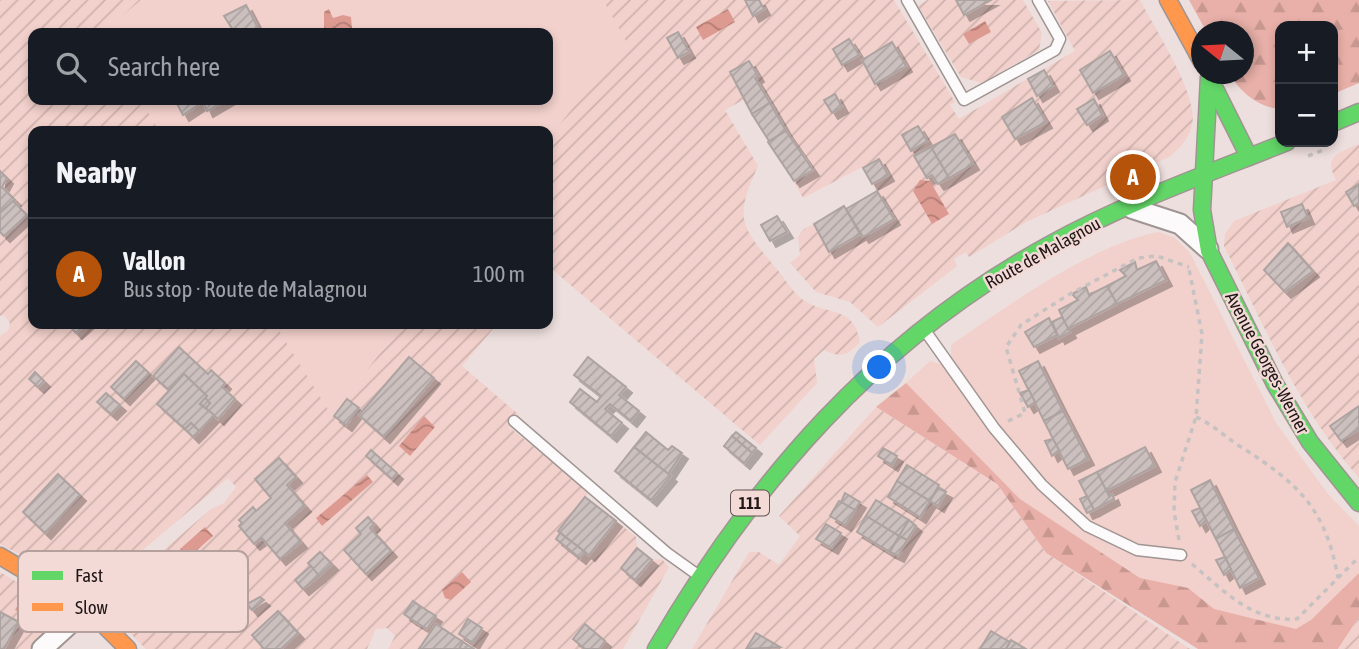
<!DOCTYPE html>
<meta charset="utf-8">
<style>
:root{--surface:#171b24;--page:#20242c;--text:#f1f3f6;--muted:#9ea1a6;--line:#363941;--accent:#b45309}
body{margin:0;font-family:"Asap Condensed",sans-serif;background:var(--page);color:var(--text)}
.controls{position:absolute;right:21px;top:21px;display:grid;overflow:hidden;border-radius:14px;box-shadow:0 4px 10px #0003}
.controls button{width:63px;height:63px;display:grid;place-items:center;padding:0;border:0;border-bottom:2px solid var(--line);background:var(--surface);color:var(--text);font:35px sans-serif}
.compass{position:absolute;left:1191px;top:21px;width:63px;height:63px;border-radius:50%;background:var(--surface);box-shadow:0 4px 10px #0003;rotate:288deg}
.you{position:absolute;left:880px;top:368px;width:24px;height:24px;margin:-18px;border:5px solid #fff;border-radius:50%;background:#1a73e8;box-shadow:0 0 0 10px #1a73e833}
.badge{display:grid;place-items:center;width:46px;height:46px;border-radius:50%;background:var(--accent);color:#fff;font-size:23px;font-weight:700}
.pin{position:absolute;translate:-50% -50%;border:4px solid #fff;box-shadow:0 2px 7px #0006}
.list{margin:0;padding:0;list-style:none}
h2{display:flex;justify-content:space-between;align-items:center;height:91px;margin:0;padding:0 28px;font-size:30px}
h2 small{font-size:23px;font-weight:400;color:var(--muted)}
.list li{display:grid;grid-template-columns:46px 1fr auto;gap:21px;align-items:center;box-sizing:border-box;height:112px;padding:0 28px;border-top:2px solid var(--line)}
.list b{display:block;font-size:26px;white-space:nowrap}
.list p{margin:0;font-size:23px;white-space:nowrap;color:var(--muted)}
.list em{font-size:23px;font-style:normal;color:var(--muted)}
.icon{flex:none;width:38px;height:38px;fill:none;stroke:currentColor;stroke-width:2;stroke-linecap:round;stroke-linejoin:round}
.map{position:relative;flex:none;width:1359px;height:649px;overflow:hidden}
.search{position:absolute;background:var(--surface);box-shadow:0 4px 10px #0003;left:28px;top:28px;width:525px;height:77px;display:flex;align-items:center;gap:18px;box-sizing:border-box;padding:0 24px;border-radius:14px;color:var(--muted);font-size:26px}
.panel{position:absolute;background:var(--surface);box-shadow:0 4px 10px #0003;left:28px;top:126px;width:525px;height:203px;border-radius:14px}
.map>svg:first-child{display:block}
</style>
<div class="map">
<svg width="1359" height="649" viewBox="0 0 1359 649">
<defs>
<pattern id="forest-firs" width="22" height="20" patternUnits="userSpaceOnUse" patternTransform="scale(1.75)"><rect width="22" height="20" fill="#e8b0a8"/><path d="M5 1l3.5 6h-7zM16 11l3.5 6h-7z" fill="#c79790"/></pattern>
<pattern id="garden-furrows" width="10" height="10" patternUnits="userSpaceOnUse" patternTransform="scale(1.75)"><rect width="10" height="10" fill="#f2d0cb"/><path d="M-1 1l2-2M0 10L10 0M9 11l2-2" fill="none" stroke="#cfb2ae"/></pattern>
<pattern id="water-waves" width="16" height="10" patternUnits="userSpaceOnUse" patternTransform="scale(1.75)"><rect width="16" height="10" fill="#dd9a91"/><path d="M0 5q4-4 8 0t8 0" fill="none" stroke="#b37d75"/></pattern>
<pattern id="building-hatch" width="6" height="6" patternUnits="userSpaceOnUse" patternTransform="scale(1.75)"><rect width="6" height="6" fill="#cbc0be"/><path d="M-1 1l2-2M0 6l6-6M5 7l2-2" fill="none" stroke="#aea4a3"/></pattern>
<filter id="shadow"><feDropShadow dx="6" dy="6" stdDeviation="0" flood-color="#0004"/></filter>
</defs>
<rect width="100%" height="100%" fill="#eddfdd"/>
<g fill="#f2d0cb">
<path d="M 141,0 L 603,0 L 627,41 L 548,139 L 548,131 L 159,131 L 141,100 L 548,100 L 548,33 L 102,33 Z"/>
<path d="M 1158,232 L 1175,238 L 1190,253 L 1276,423 L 1328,494 L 1359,526 L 1359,617 L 1338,649 L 1255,649 L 1140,578 L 1020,499 L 906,383 L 930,361 L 940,364 L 951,356 L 951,345 C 1008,306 1091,245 1158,232 Z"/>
<path d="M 275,324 L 402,324 L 332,416 Z"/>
</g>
<g fill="url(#forest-firs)">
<path d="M 1189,0 L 1359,0 L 1359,83 L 1333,94 L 1333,26 L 1280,26 L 1280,109 C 1257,107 1241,92 1229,74 L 1244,74 L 1244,32 L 1206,31 Z"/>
<path d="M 906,383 L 1020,499 L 1140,578 L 1188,588 L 1214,609 L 1296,629 L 1311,620 L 1359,573 L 1359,617 L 1338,649 L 1198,649 L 1046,553 L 997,484 L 876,407 Z"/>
</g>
<g fill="url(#garden-furrows)">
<path d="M 0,0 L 141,0 L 102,33 L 33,33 L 33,100 L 141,100 L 159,131 L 33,131 L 33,324 L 275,324 L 332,416 L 402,324 L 497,324 L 462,366 L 519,415 L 509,427 L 589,492 L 586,497 L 636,537 L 637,549 L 651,560 L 662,559 L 669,567 L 623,649 L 388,649 L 395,636 L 387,628 L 376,629 L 367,649 L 146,649 L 101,604 L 211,509 L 224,503 L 236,487 L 228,478 L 92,593 L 0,544 L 0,336 L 8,331 L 10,323 L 4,315 L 0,316 Z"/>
<path d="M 603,0 L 894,0 L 955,102 L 950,105 L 959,119 L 1075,51 L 1048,1 L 1140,0 C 1154,28 1199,95 1192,125 C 1189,139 1181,146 1171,156 L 1026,222 L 969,257 L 966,252 L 954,259 L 957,266 L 878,327 L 850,302 L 816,292 L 790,263 L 800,255 L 798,237 L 804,229 L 814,224 L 829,252 L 893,219 L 862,167 L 803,198 L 794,181 L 813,170 L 805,155 L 801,157 L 770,104 L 752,114 L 743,100 L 725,110 L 758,166 C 734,219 740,225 775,267 C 784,277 793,293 803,300 C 827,316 854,305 860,342 C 847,356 841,358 824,350 L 814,359 L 817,383 L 760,445 L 548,266 L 548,139 L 626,41 Z"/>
<path d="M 927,0 L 1023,0 L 1042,33 L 1039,50 L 982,83 L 961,77 L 918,6 Z"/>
<path d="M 1359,144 L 1359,478 C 1300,411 1264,326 1224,246 L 1225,234 L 1234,221 L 1336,180 C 1323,156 1338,153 1359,144 Z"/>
<path d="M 876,407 L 997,484 L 1046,553 L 1190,649 L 692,649 L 749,552 L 759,552 L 779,565 L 800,536 L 779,516 Z"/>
<path d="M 0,572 L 62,609 L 59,621 L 29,649 L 0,649 Z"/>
<path d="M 1359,617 L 1359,649 L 1338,649 Z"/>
</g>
<g fill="url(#water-waves)">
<path d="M 329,9 L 333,18 L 343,15 L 351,17 L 352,28 L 347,33 L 332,33 L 324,28 L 324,12 Z"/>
<path d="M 728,9 L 735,22 L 703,40 L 696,27 Z"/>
<path d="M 985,21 L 991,32 L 969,44 L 963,34 Z"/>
<path d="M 920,180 L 930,181 L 949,214 L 932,224 L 913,191 Z"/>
<path d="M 424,416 L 435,427 L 410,456 L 399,446 Z"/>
<path d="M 367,475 L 373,482 L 322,526 L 316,518 Z"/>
<path d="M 205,527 L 213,536 L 188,558 L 180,549 Z"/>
<path d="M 462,572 L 471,582 L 451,600 L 445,598 L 442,590 Z"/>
<path d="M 22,598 L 45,610 L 38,622 L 15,610 Z"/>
</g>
<g fill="url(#building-hatch)" stroke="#ada3a1" stroke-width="2" filter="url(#shadow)">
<path d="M 745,0 L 759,0 L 764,9 L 753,16 Z"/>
<path d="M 956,0 L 991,0 L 964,15 Z"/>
<path d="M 246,5 L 257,26 L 252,33 L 228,33 L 233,30 L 224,16 Z"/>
<path d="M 678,32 L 689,52 L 678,58 L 667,38 Z"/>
<path d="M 849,39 L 859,55 L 842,65 L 833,49 Z"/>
<path d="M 892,42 L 906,66 L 875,84 L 862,60 Z"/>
<path d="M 1110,51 L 1124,75 L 1093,93 L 1080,70 Z"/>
<path d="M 749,61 L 758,76 L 755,78 L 770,103 L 752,114 L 730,72 Z"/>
<path d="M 1044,70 L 1053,86 L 1037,96 L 1028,79 Z"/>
<path d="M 835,94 L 842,107 L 832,113 L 824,100 Z"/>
<path d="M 1032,98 L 1046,122 L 1015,139 L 1002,117 Z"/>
<path d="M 1094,99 L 1102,115 L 1087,125 L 1077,109 Z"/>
<path d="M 175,100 L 226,100 L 207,111 L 203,102 L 183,115 Z"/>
<path d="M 770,103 L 786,131 L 769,141 L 752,114 Z"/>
<path d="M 918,126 L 927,141 L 911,151 L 902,135 Z"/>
<path d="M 786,131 L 813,170 L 794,181 L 768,142 Z"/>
<path d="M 955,134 L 973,164 L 949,178 L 931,147 Z"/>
<path d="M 931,147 L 949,178 L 938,184 L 932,175 L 927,178 L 914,156 Z"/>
<path d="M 879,159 L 888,175 L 872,184 L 863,168 Z"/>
<path d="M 0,171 L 7,178 L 2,187 L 15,200 L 0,213 Z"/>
<path d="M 1359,184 L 1359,203 L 1354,206 L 1346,192 Z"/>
<path d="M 877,191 L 894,219 L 863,237 L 846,209 Z"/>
<path d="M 13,201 L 27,215 L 4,236 L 0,232 L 0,213 Z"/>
<path d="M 1302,204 L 1308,218 L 1287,227 L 1281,212 Z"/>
<path d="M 844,206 L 860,234 L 829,252 L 814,224 Z"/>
<path d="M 777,216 L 787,232 L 770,241 L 761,225 Z"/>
<path d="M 1288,243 L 1313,271 L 1285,292 L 1264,270 Z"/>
<path d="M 1156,261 L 1166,280 L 1117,304 L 1107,286 L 1126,276 L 1120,270 L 1135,262 L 1137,270 Z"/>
<path d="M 1107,286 L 1117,304 L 1068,329 L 1059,310 L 1078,300 L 1072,294 L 1086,287 L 1089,295 Z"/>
<path d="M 1062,317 L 1070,332 L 1059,338 L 1052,322 Z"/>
<path d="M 1049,318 L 1057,335 L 1034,347 L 1025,332 Z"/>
<path d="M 68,324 L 86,324 L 76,333 Z"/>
<path d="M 179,347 L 208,374 L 211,370 L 225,383 L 222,387 L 235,399 L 218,419 L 206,408 L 210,403 L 205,398 L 207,396 L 184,374 L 169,390 L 153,376 Z"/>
<path d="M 409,357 L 434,378 L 384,437 L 359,415 Z"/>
<path d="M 588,357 L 626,387 L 619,395 L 639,411 L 631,421 L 610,404 L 605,409 L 622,423 L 611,436 L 570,402 L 580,389 L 597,402 L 601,396 L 574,375 Z"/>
<path d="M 136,361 L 149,373 L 124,399 L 111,387 Z"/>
<path d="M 1038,361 L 1063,411 L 1044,421 L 1019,371 Z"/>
<path d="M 35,372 L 44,381 L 38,387 L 29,379 Z"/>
<path d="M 184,374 L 207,396 L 200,404 L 214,415 L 199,431 L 191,423 L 185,429 L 157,404 Z"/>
<path d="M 1029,390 L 1035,402 L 1028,407 L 1020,393 Z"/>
<path d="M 106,393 L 120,405 L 111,414 L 97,402 Z"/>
<path d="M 205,398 L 210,403 L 206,408 L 200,404 Z"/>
<path d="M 347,399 L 359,408 L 346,425 L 334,416 Z"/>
<path d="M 1359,406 L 1359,429 L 1341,441 L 1330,426 Z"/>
<path d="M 1063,411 L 1088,459 L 1068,469 L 1044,421 Z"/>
<path d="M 191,423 L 199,431 L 193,437 L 185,429 Z"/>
<path d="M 646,432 L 668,450 L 672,446 L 682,453 L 668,474 L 634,447 Z"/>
<path d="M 736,432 L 756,448 L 752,453 L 732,436 Z"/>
<path d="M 732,436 L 752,453 L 744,463 L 724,446 Z"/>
<path d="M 1053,439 L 1059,450 L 1052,456 L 1045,441 Z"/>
<path d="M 634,447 L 671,476 L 651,500 L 615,471 Z"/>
<path d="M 1145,447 L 1155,466 L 1106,491 L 1097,472 Z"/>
<path d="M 883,448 L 897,456 L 892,465 L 878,456 Z"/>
<path d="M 371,450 L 397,473 L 392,479 L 366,456 Z"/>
<path d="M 279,458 L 296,477 L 287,485 L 305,506 L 285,523 L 301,542 L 280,559 L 262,538 L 254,544 L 239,526 L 242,523 L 239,520 L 253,507 L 256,511 L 271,498 L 255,479 Z"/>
<path d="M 907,465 L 939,485 L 930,501 L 897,481 Z"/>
<path d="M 1097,472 L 1109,496 L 1112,494 L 1114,499 L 1094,510 L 1079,481 Z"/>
<path d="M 58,474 L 80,495 L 45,533 L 23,512 Z"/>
<path d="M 1210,480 L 1234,529 L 1216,539 L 1191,490 Z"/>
<path d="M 897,481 L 930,501 L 920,517 L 888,497 Z"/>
<path d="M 938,488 L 946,492 L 938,506 L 930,501 Z"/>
<path d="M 845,493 L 860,502 L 855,510 L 841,502 Z"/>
<path d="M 1087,496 L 1094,510 L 1087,513 L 1080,499 Z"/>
<path d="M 585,497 L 616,521 L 589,555 L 558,531 Z"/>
<path d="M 876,500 L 909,520 L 899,536 L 866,516 Z"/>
<path d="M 839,501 L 855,510 L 845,525 L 830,516 Z"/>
<path d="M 1200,508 L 1206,520 L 1200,526 L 1192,511 Z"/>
<path d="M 866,516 L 899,536 L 890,552 L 857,532 Z"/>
<path d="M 368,517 L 374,524 L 370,528 L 391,551 L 366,574 L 344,550 L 361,534 L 356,528 Z"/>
<path d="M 909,520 L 916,526 L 907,540 L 899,536 Z"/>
<path d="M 826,524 L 841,533 L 832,548 L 816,539 Z"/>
<path d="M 1234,529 L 1259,578 L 1240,588 L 1216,539 Z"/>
<path d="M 560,533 L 585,552 L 580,558 L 556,539 Z"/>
<path d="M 899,536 L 907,540 L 898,556 L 890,552 Z"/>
<path d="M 637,548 L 652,560 L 635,580 L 621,568 Z"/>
<path d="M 320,552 L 332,564 L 319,576 L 308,563 Z"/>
<path d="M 1225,557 L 1231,569 L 1224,575 L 1216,560 Z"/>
<path d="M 311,566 L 319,576 L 303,589 L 295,580 Z"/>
<path d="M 260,597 L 264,600 L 252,610 L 247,604 Z"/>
<path d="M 413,601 L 420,606 L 411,619 L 404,614 Z"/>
<path d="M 420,606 L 436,616 L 427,629 L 411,619 Z"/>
<path d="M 278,611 L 298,633 L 281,649 L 264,649 L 252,635 Z"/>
<path d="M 0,612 L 19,622 L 4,649 L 0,649 Z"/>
<path d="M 468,619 L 482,628 L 473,643 L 459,634 Z"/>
<path d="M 436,624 L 463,642 L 459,649 L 419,649 Z"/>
<path d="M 585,624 L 605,641 L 599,649 L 585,649 L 573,639 Z"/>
<path d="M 991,631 L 1010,642 L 1006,649 L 980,649 Z"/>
<path d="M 756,633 L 780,647 L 746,649 Z"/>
<path d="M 1011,640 L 1026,649 L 1006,649 Z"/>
<path d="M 463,642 L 474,649 L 459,649 Z"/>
</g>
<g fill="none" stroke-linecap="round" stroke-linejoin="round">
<defs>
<g id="lane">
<path d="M 907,0 L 964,100 L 1055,50 L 1060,39 L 1038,0"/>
<path d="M 926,332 L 994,428 L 1042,485 L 1087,526 L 1137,550 L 1181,555"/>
<path d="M 514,421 L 667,553 L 695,573"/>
</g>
<g id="street">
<path d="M 1131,208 L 1180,224 L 1208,249"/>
<path d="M 42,649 L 87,608"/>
</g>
<g id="fast">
<path d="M 1209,77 L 1202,210 L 1209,251 L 1275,384 L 1310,442 L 1359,503"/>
<path d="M 1211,81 L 1249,157"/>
<path d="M 1333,123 L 1359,112"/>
<path d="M 656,649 C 754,481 876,340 1049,245 C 1125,203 1207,174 1287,142"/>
</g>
<g id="slow">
<path d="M 1168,0 L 1202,62"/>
<path d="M 0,556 L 87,608 L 128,649"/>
</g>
</defs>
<use href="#lane" stroke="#9f9593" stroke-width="13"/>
<use href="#street" stroke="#9f9593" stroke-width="23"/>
<use href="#fast" stroke="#9f9593" stroke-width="19"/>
<use href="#slow" stroke="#9f9593" stroke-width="19"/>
<g stroke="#c6c2c2" stroke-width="3.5" stroke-dasharray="5 5" stroke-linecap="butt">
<path d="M 1308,156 L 1326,149"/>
<path d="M 1196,417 C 1214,425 1225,437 1241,447 C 1299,484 1326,509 1338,578"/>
<path d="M 1008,421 L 1025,413 L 1006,347 L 1021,325 L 1068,295 L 1138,258 L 1157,256 L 1189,267"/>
<path d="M 1179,540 L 1174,511 L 1175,482 L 1196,417 L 1202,334 L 1189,269"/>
<path d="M 1192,564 C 1224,591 1252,622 1297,619 L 1359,557"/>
</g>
<use href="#lane" stroke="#fcfafa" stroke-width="10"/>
<use href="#street" stroke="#fcfafa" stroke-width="19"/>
<use href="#fast" stroke="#63d668" stroke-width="16"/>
<use href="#slow" stroke="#ff974d" stroke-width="16"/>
</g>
<g text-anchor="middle" stroke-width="5" stroke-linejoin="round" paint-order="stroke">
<rect fill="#f3dad7" stroke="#5f5250" stroke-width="2" x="731" y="490.5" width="38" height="25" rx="5"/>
<g font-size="16" font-weight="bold" fill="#201716">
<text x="750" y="509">111</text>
</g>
<g font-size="18" fill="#201716" stroke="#f3dad7">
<text transform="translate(1043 253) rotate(-29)" y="6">Route de Malagnou</text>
<text transform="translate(1267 363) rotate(62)" y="6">Avenue Georges-Werner</text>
</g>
</g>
<rect x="18" y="551" width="230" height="81" rx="10" fill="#f3dad7" stroke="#b4a09d" stroke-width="2"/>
<rect x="32" y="571" width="31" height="9" fill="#63d668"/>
<rect x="32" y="603" width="31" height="8" fill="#ff974d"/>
<g font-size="19" fill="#201716">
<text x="75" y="582">Fast</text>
<text x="75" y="614">Slow</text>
</g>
</svg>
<div class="controls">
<button>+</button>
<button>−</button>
</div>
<svg class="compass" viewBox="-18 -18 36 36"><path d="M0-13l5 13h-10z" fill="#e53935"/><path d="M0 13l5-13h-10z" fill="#9ea1a6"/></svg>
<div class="you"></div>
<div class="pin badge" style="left:1133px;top:177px">A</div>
<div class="search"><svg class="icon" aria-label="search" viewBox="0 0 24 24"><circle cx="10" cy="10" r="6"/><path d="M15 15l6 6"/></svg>Search here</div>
<section class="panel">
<h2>Nearby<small></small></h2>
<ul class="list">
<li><span class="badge">A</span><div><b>Vallon</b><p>Bus stop · Route de Malagnou</p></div><em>100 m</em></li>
</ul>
</section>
</div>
